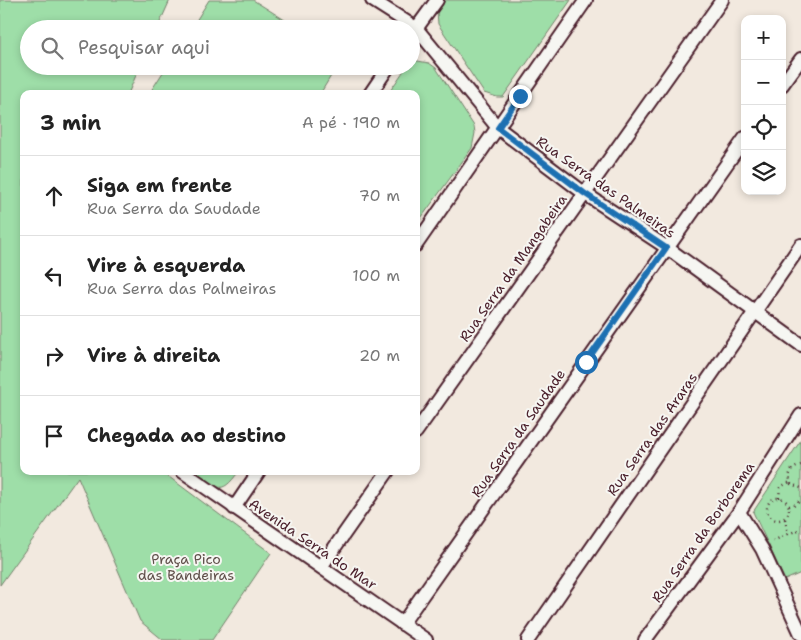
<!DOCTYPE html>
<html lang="pt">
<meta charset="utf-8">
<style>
:root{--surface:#fff;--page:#f2f2f2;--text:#222;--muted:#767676;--line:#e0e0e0}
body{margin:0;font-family:"Shantell Sans",sans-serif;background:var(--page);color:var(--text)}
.controls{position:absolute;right:15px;top:15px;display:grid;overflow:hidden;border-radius:10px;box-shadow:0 2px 8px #0003}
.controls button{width:45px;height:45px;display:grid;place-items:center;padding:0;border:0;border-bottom:1px solid var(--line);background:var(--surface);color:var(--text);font:25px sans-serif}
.stop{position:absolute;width:15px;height:15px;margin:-11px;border:4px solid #1f6fb2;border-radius:50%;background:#fff}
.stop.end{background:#1f6fb2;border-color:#fff;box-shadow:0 1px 5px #0008}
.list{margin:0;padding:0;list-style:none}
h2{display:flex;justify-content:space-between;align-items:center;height:65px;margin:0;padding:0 20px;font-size:21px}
h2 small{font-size:16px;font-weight:400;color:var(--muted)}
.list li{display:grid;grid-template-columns:32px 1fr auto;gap:15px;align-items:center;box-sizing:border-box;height:80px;padding:0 20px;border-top:1px solid var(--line)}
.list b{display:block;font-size:19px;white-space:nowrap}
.list p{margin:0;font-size:16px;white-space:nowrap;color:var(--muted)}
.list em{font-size:16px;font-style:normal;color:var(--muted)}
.icon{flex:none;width:28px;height:28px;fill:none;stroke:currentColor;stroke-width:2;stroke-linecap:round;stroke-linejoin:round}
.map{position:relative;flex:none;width:801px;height:640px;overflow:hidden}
.search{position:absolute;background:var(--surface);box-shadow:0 2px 8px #0003;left:20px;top:20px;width:400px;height:55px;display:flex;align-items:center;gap:12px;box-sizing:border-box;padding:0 18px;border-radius:28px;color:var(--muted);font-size:19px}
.panel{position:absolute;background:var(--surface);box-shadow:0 2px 8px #0003;left:20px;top:90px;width:400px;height:385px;border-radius:10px}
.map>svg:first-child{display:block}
</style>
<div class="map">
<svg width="801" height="640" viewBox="0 0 801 640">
<rect width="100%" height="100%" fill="#f2e9df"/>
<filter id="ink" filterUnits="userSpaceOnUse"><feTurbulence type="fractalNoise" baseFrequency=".02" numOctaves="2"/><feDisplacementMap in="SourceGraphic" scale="10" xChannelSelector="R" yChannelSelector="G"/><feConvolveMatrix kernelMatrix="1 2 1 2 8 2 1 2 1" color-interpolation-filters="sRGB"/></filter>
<g filter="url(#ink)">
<g fill="#9edea8" stroke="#747e6a">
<path d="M 0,0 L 170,0 L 157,29 L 29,29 L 29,66 L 140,66 L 128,94 L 24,94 L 24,471 L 161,471 L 271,553 L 212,640 L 163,640 L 140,621 L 78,477 L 0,585 Z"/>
<path d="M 209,0 L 253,0 L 299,29 L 191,29 Z"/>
<path d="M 443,0 L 571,0 L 503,97 L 497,97 L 484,93 L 438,24 L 437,11 Z"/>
<path d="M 412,60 L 429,63 L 436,68 L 474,126 L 475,133 L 472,148 L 416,225 L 416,94 L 388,94 L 407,66 L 411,66 Z"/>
<path d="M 167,66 L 337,66 L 320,94 L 149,94 Z"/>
<path d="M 801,440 L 801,573 L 785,580 L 753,512 Z"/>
<path d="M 194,471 L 239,471 C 220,498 217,487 194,471 Z"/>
</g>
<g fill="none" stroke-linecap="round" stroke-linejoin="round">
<defs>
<g id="minor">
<path d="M 372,0 L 416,28 L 498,128 L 584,193 L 666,247 L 801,345"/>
<path d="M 413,33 L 437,0"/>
<path d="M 782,85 L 801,59"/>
<path d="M 370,94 L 389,66"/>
<path d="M 416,245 L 586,0"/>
<path d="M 416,432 L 722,0"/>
<path d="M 182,471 L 426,640"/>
<path d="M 234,508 L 259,471"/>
<path d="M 739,512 L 762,549 L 801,634"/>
<path d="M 321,567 L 388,471"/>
<path d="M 402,624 L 745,138"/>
<path d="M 528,640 L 801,245"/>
<path d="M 645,640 L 739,512 L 801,415"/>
</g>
</defs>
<use href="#minor" stroke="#4a1f2b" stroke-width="16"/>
<g stroke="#4a1f2b" stroke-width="2.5" stroke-dasharray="1 4" stroke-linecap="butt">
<path d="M 801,465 L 792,469 L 789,476 L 791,484 L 801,488"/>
<circle cx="778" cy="509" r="11"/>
<path d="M 779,498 L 780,487 L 790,482"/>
<path d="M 789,506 L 796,504 L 801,499"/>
<path d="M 785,519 L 788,534 L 801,529"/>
<path d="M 773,541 L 788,534"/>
</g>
<use href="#minor" stroke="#f6f6f2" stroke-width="12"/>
</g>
</g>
<g fill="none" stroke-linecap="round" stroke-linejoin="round" filter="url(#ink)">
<path stroke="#1f6fb2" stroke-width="6" d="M 520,96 L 498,128 L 584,193 L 666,248 L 586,362"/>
</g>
<g text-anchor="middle" stroke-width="4" stroke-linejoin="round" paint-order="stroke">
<g font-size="14" fill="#4a1f2b" stroke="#f6f6f2">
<text transform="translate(606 187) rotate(35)" y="5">Rua Serra das Palmeiras</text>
<text transform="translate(513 268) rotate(-55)" y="5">Rua Serra da Mangabeira</text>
<text transform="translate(518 433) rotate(-55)" y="5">Rua Serra da Saudade</text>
<text transform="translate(652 434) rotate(-55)" y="5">Rua Serra das Araras</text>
<text transform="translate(703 532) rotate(-55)" y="5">Rua Serra da Borborema</text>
<text transform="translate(313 544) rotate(34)" y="5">Avenida Serra do Mar</text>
</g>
<g font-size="14" fill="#5f4f4a" stroke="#f6f6f2">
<text x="186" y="564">Praça Pico<tspan x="186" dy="16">das Bandeiras</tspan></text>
</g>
</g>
</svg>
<div class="controls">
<button>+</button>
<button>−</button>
<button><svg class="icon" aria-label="locate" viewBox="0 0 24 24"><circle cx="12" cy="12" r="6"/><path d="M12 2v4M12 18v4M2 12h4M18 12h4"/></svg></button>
<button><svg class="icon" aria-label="layers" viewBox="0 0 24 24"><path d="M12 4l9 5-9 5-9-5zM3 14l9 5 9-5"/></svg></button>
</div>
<div class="stop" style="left:586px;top:362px"></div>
<div class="stop end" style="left:520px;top:96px"></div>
<div class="search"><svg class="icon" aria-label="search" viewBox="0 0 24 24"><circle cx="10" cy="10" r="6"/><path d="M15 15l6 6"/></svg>Pesquisar aqui</div>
<section class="panel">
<h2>3 min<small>A pé · 190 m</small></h2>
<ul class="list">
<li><svg class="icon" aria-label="ahead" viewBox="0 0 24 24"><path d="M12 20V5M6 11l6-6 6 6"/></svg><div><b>Siga em frente</b><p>Rua Serra da Saudade</p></div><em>70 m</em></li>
<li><svg class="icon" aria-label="left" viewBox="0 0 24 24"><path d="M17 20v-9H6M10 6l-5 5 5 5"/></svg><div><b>Vire à esquerda</b><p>Rua Serra das Palmeiras</p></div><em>100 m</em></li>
<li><svg class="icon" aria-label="right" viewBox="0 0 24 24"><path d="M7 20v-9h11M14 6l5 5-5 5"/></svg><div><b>Vire à direita</b></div><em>20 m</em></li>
<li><svg class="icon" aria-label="arrive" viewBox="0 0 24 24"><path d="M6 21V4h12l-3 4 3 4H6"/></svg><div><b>Chegada ao destino</b></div></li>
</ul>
</section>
</div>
